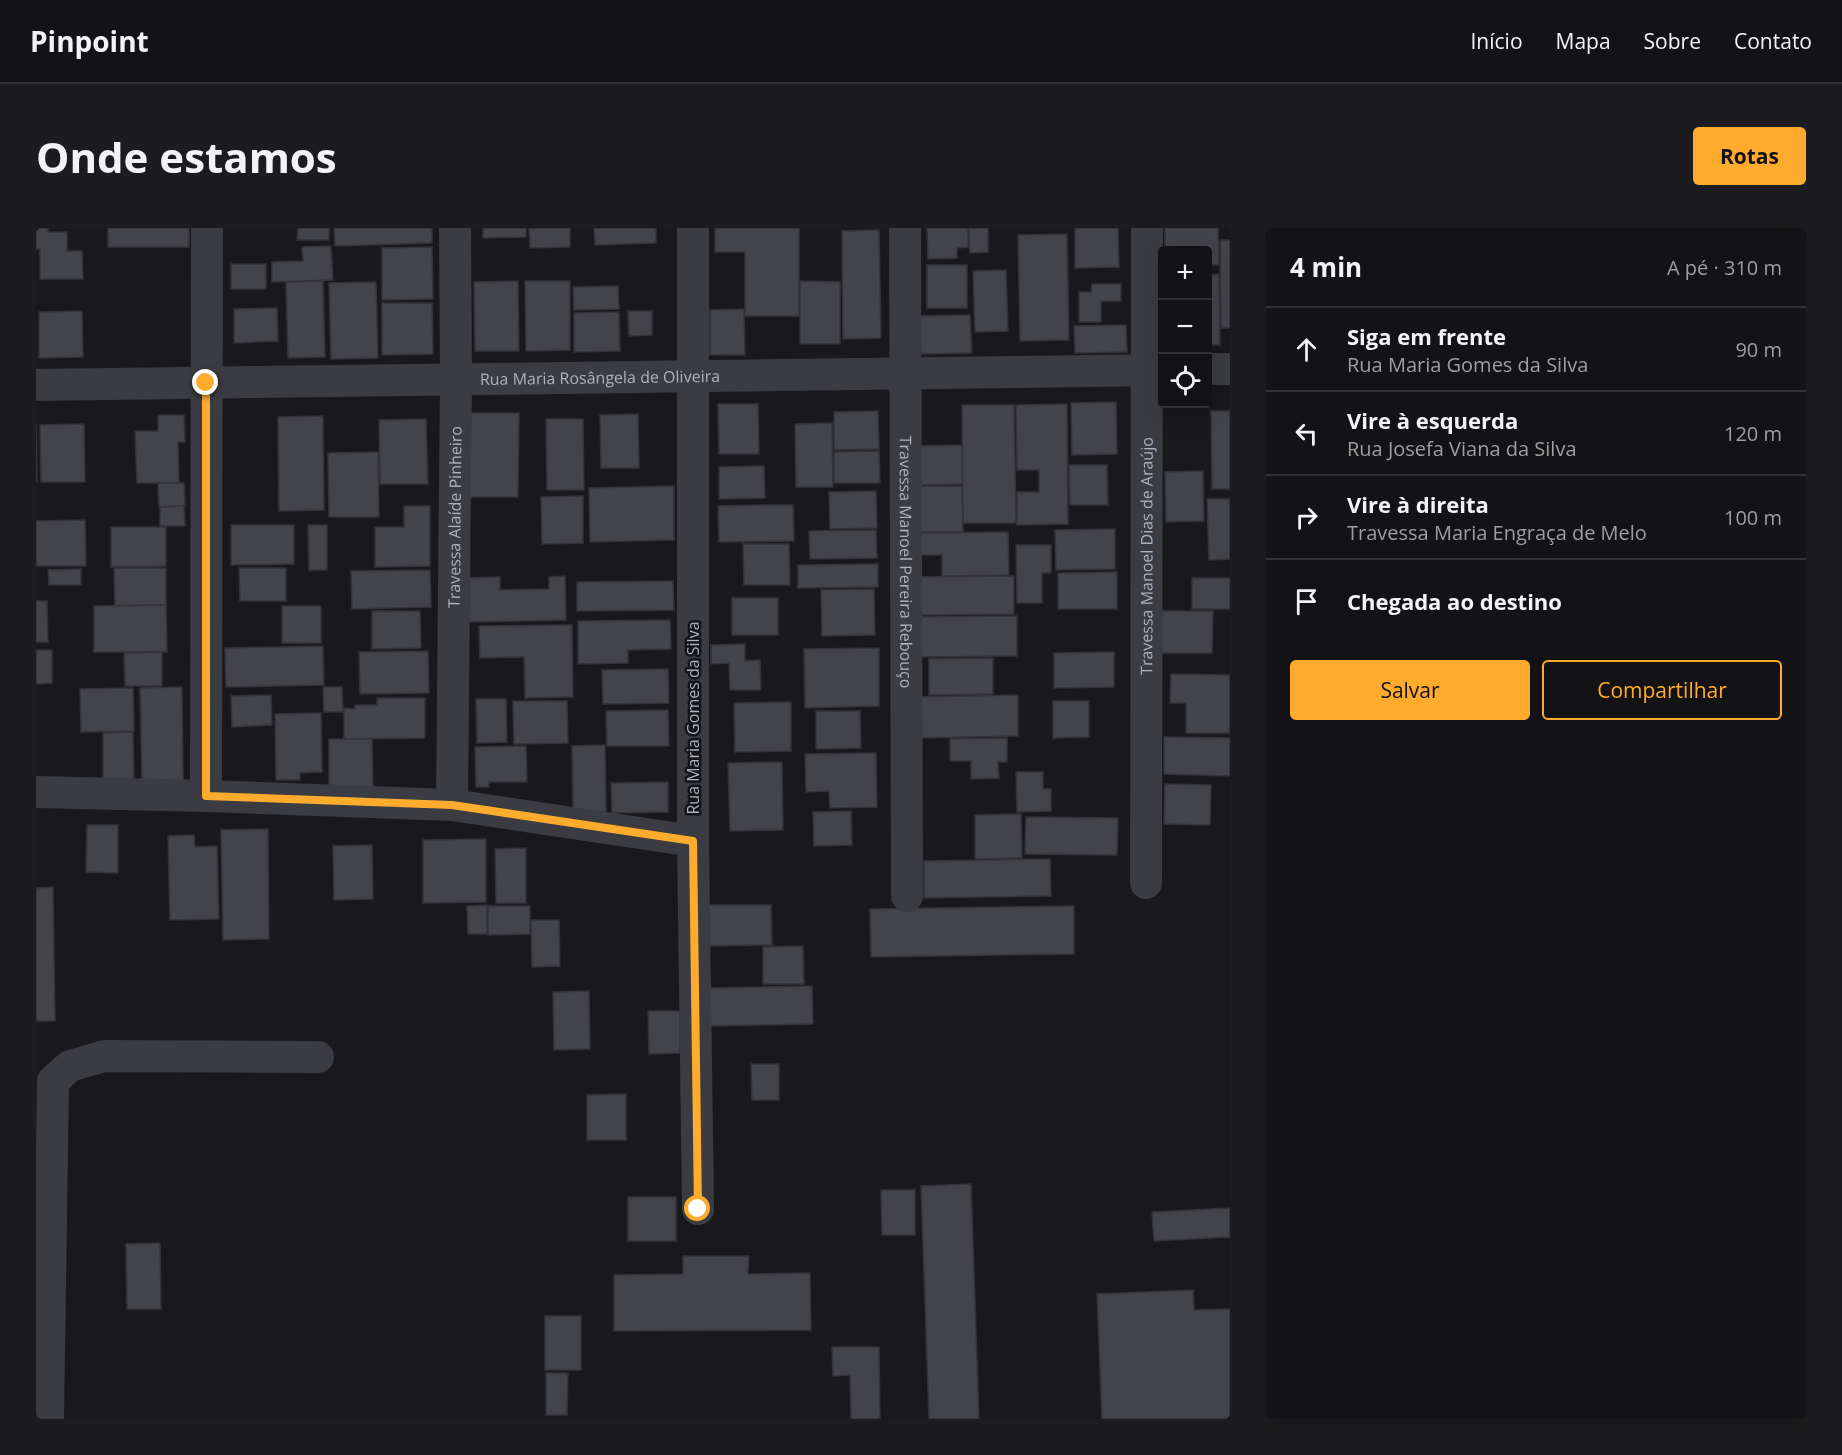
<!DOCTYPE html>
<html lang="pt">
<meta charset="utf-8">
<style>
:root{--surface:#131315;--page:#1c1c1e;--text:#f1f3f6;--muted:#9d9ea0;--line:#323234;--accent:#ffac2e}
body{margin:0;font-family:"Open Sans",sans-serif;background:var(--page);color:var(--text)}
.controls{position:absolute;right:18px;top:18px;display:grid;overflow:hidden;border-radius:6px;box-shadow:0 6px 24px #0002}
.controls button{width:54px;height:54px;display:grid;place-items:center;padding:0;border:0;border-bottom:2px solid var(--line);background:var(--surface);color:var(--text);font:30px sans-serif}
.stop{position:absolute;width:18px;height:18px;margin:-14px;border:4px solid #ffac2e;border-radius:50%;background:#fff}
.stop.end{background:#ffac2e;border-color:#fff;box-shadow:0 2px 6px #0008}
.list{margin:0;padding:0;list-style:none}
h2{display:flex;justify-content:space-between;align-items:center;height:78px;margin:0;padding:0 24px;font-size:26px}
h2 small{font-size:20px;font-weight:400;color:var(--muted)}
.list li{display:grid;grid-template-columns:39px 1fr auto;gap:18px;align-items:center;box-sizing:border-box;height:84px;padding:0 24px;border-top:2px solid var(--line)}
.list b{display:block;font-size:22px;white-space:nowrap}
.list p{margin:0;font-size:20px;white-space:nowrap;color:var(--muted)}
.list em{font-size:20px;font-style:normal;color:var(--muted)}
.actions{display:flex;gap:12px;padding:18px 24px}
.actions a{flex:1;padding:14px 0;border:2px solid var(--accent);border-radius:6px;text-align:center;font-size:21px;color:var(--accent)}
.actions .main{background:var(--accent);color:#111}
.icon{flex:none;width:33px;height:33px;fill:none;stroke:currentColor;stroke-width:2;stroke-linecap:round;stroke-linejoin:round}
.map{position:relative;flex:none;width:1194px;height:1191px;overflow:hidden;border-radius:6px}
header{display:flex;align-items:center;gap:36px;box-sizing:border-box;height:84px;padding:0 30px;background:var(--surface);border-bottom:2px solid var(--line)}
header strong{font-size:28px}
nav{display:flex;gap:33px;margin-inline-start:auto;font-size:21px}
.intro{display:flex;align-items:center;justify-content:space-between;box-sizing:border-box;height:144px;padding:0 36px}
h1{margin:0;font-size:42px}
.button{padding:15px 27px;border-radius:6px;background:var(--accent);color:#111;font-size:21px;font-weight:700}
main{display:flex;gap:36px;padding:0 36px}
aside{flex:1;background:var(--surface);border-radius:6px;box-shadow:0 6px 24px #0002}
.map>svg:first-child{display:block}
</style>
<header>
<strong>Pinpoint</strong>
<nav><a>Início</a><a>Mapa</a><a>Sobre</a><a>Contato</a></nav>
</header>
<div class="intro"><h1>Onde estamos</h1><a class="button">Rotas</a></div>
<main>
<div class="map">
<svg width="1194" height="1191" viewBox="0 0 1194 1191">
<rect width="100%" height="100%" fill="#19191c"/>
<g fill="#434449" stroke="#333338" stroke-width="1.5">
<path d="M 0,0 L 12,0 L 12,4 L 31,4 L 31,23 L 46,23 L 47,51 L 4,51 L 4,21 L 0,21 Z"/>
<rect x="72" y="0" width="81" height="19"/>
<path d="M 262,0 L 293,0 L 293,12 L 261,12 Z"/>
<path d="M 298,0 L 396,0 L 396,15 L 299,18 Z"/>
<path d="M 447,0 L 490,0 L 490,9 L 447,10 Z"/>
<path d="M 493,0 L 534,0 L 534,19 L 494,20 Z"/>
<path d="M 558,0 L 620,0 L 620,15 L 559,17 Z"/>
<path d="M 679,0 L 763,0 L 763,88 L 709,88 L 709,24 L 679,24 Z"/>
<path d="M 891,0 L 932,0 L 932,19 L 921,20 L 921,30 L 892,31 Z"/>
<path d="M 933,0 L 952,0 L 952,24 L 934,25 Z"/>
<path d="M 1039,0 L 1082,0 L 1083,39 L 1039,40 Z"/>
<path d="M 1129,0 L 1182,0 L 1183,37 L 1172,37 L 1172,22 L 1129,22 Z"/>
<path d="M 843,2 L 845,110 L 807,111 L 806,3 Z"/>
<path d="M 1031,6 L 1033,112 L 984,113 L 982,7 Z"/>
<path d="M 1184,12 L 1194,12 L 1194,100 L 1185,100 Z"/>
<path d="M 295,18 L 297,52 L 236,54 L 236,34 L 267,33 L 266,19 Z"/>
<path d="M 396,19 L 397,71 L 346,72 L 346,20 Z"/>
<rect x="195" y="36" width="35" height="25"/>
<rect x="891" y="37" width="40" height="43"/>
<path d="M 970,42 L 972,103 L 939,104 L 937,43 Z"/>
<path d="M 1183,46 L 1184,117 L 1172,117 L 1172,47 Z"/>
<path d="M 287,53 L 289,129 L 252,130 L 250,54 Z"/>
<path d="M 482,53 L 483,123 L 439,123 L 438,54 Z"/>
<path d="M 489,53 L 534,53 L 534,122 L 490,123 Z"/>
<path d="M 764,53 L 804,54 L 804,116 L 764,116 Z"/>
<path d="M 340,54 L 342,130 L 295,131 L 293,55 Z"/>
<path d="M 1056,56 L 1085,56 L 1085,73 L 1065,73 L 1065,94 L 1043,94 L 1043,64 L 1055,64 Z"/>
<path d="M 582,58 L 583,81 L 538,82 L 537,59 Z"/>
<path d="M 346,75 L 396,75 L 397,126 L 346,127 Z"/>
<path d="M 241,80 L 242,113 L 198,115 L 198,81 Z"/>
<path d="M 708,81 L 709,127 L 674,127 L 674,82 Z"/>
<path d="M 46,83 L 47,129 L 3,130 L 3,84 Z"/>
<path d="M 592,83 L 616,83 L 616,107 L 593,108 Z"/>
<path d="M 583,84 L 584,123 L 538,124 L 538,85 Z"/>
<path d="M 934,87 L 936,125 L 885,126 L 884,88 Z"/>
<path d="M 1090,97 L 1091,124 L 1039,125 L 1038,98 Z"/>
<path d="M 1080,174 L 1081,226 L 1036,227 L 1035,175 Z"/>
<path d="M 682,176 L 722,176 L 723,226 L 683,226 Z"/>
<path d="M 1031,176 L 1032,296 L 981,297 L 981,264 L 1003,264 L 1003,242 L 981,242 L 980,177 Z"/>
<path d="M 926,177 L 978,177 L 980,295 L 927,295 Z"/>
<path d="M 842,183 L 843,221 L 798,222 L 798,184 Z"/>
<path d="M 1175,183 L 1194,183 L 1194,261 L 1176,261 Z"/>
<path d="M 434,185 L 483,185 L 482,269 L 434,269 Z"/>
<path d="M 602,186 L 603,240 L 565,240 L 564,187 Z"/>
<path d="M 122,187 L 148,187 L 149,214 L 142,214 L 143,255 L 101,255 L 99,203 L 122,203 Z"/>
<path d="M 287,188 L 288,282 L 243,283 L 242,189 Z"/>
<path d="M 390,191 L 392,256 L 344,256 L 343,192 Z"/>
<path d="M 510,191 L 547,191 L 548,262 L 511,262 Z"/>
<path d="M 796,195 L 797,259 L 760,259 L 759,196 Z"/>
<path d="M 0,196 L 1,254 L 0,254 Z"/>
<path d="M 48,196 L 49,254 L 5,254 L 4,197 Z"/>
<path d="M 926,217 L 926,256 L 881,257 L 880,218 Z"/>
<path d="M 843,223 L 844,255 L 798,255 L 798,224 Z"/>
<path d="M 342,224 L 343,289 L 293,289 L 292,225 Z"/>
<path d="M 1033,237 L 1071,237 L 1072,277 L 1034,277 Z"/>
<path d="M 723,238 L 728,238 L 729,270 L 683,271 L 683,239 Z"/>
<path d="M 1167,243 L 1168,293 L 1130,294 L 1129,244 Z"/>
<path d="M 122,255 L 148,255 L 149,278 L 123,279 Z"/>
<path d="M 638,258 L 638,312 L 554,314 L 553,260 Z"/>
<path d="M 880,258 L 926,258 L 927,304 L 881,304 Z"/>
<path d="M 840,263 L 841,300 L 794,301 L 793,264 Z"/>
<path d="M 547,268 L 547,315 L 506,316 L 505,269 Z"/>
<path d="M 1171,271 L 1194,271 L 1194,331 L 1173,332 Z"/>
<path d="M 728,277 L 757,277 L 758,313 L 683,314 L 682,278 Z"/>
<path d="M 148,278 L 149,298 L 124,298 L 124,279 Z"/>
<path d="M 368,278 L 394,278 L 394,338 L 339,339 L 339,299 L 368,299 Z"/>
<path d="M 49,292 L 50,338 L 0,338 L 0,293 Z"/>
<path d="M 195,297 L 258,297 L 258,336 L 195,337 Z"/>
<path d="M 272,297 L 291,297 L 291,342 L 273,342 Z"/>
<path d="M 75,299 L 130,299 L 130,338 L 75,339 Z"/>
<path d="M 1079,301 L 1079,341 L 1020,342 L 1019,302 Z"/>
<path d="M 840,302 L 841,330 L 774,331 L 773,303 Z"/>
<path d="M 972,304 L 973,347 L 906,348 L 906,327 L 882,327 L 882,305 Z"/>
<path d="M 707,316 L 753,316 L 754,357 L 708,357 Z"/>
<path d="M 980,317 L 1015,317 L 1015,345 L 1006,345 L 1006,375 L 981,375 Z"/>
<path d="M 842,336 L 842,359 L 762,360 L 762,337 Z"/>
<path d="M 78,340 L 130,340 L 130,377 L 79,378 Z"/>
<path d="M 203,340 L 250,340 L 250,373 L 204,373 Z"/>
<path d="M 45,341 L 45,357 L 13,357 L 12,342 Z"/>
<path d="M 394,342 L 395,379 L 316,381 L 315,343 Z"/>
<path d="M 1081,344 L 1081,381 L 1022,381 L 1022,345 Z"/>
<path d="M 529,348 L 530,392 L 431,394 L 430,350 L 464,349 L 464,362 L 513,361 L 513,349 Z"/>
<path d="M 978,348 L 978,386 L 882,387 L 881,349 Z"/>
<rect x="1156" y="350" width="38" height="31"/>
<path d="M 637,353 L 638,382 L 541,383 L 541,354 Z"/>
<path d="M 838,361 L 839,407 L 786,408 L 785,362 Z"/>
<rect x="696" y="370" width="46" height="37"/>
<path d="M 0,373 L 11,373 L 12,414 L 0,414 Z"/>
<path d="M 130,377 L 131,424 L 58,424 L 58,378 Z"/>
<rect x="246" y="378" width="39" height="37"/>
<path d="M 336,383 L 384,383 L 385,420 L 336,421 Z"/>
<path d="M 1123,383 L 1177,383 L 1176,425 L 1123,425 Z"/>
<path d="M 981,388 L 981,428 L 882,429 L 881,389 Z"/>
<path d="M 634,392 L 635,421 L 592,422 L 592,435 L 542,436 L 542,393 Z"/>
<path d="M 536,397 L 537,469 L 489,470 L 488,429 L 444,430 L 443,398 Z"/>
<path d="M 709,416 L 709,433 L 724,432 L 725,462 L 694,462 L 693,435 L 675,436 L 675,417 Z"/>
<path d="M 287,418 L 288,457 L 190,459 L 189,420 Z"/>
<path d="M 843,420 L 843,478 L 769,480 L 768,421 Z"/>
<path d="M 0,422 L 16,422 L 16,455 L 0,456 Z"/>
<path d="M 392,423 L 393,465 L 324,466 L 323,424 Z"/>
<path d="M 126,424 L 126,458 L 89,458 L 88,425 Z"/>
<path d="M 1078,424 L 1078,459 L 1018,460 L 1018,425 Z"/>
<path d="M 957,430 L 957,466 L 893,467 L 893,431 Z"/>
<path d="M 632,441 L 633,475 L 567,476 L 566,442 Z"/>
<path d="M 1135,446 L 1194,447 L 1194,505 L 1150,505 L 1150,475 L 1134,475 Z"/>
<path d="M 146,459 L 147,554 L 106,555 L 104,460 Z"/>
<path d="M 287,459 L 306,459 L 307,484 L 288,484 Z"/>
<path d="M 97,460 L 98,503 L 45,504 L 44,461 Z"/>
<path d="M 235,467 L 236,497 L 196,499 L 195,468 Z"/>
<path d="M 982,467 L 982,508 L 882,510 L 881,469 Z"/>
<path d="M 341,470 L 389,470 L 389,510 L 308,511 L 308,480 L 319,481 L 319,477 L 341,477 Z"/>
<path d="M 440,471 L 470,471 L 471,514 L 441,515 Z"/>
<path d="M 477,473 L 531,473 L 532,515 L 478,516 Z"/>
<path d="M 1017,473 L 1053,473 L 1053,509 L 1017,510 Z"/>
<path d="M 755,474 L 755,523 L 699,524 L 698,475 Z"/>
<path d="M 632,482 L 633,518 L 571,518 L 570,483 Z"/>
<path d="M 780,483 L 824,483 L 825,520 L 780,521 Z"/>
<path d="M 285,485 L 286,544 L 264,545 L 264,552 L 240,552 L 239,486 Z"/>
<path d="M 97,504 L 98,557 L 67,558 L 67,505 Z"/>
<path d="M 1128,509 L 1194,510 L 1194,548 L 1128,546 Z"/>
<path d="M 971,510 L 971,534 L 962,534 L 963,550 L 935,551 L 935,533 L 914,533 L 914,511 Z"/>
<path d="M 293,511 L 336,511 L 337,560 L 293,560 Z"/>
<path d="M 569,517 L 570,584 L 537,584 L 536,518 Z"/>
<path d="M 490,518 L 491,554 L 453,554 L 453,559 L 440,559 L 439,519 Z"/>
<path d="M 840,525 L 841,579 L 794,580 L 793,563 L 770,564 L 769,526 Z"/>
<path d="M 746,534 L 747,602 L 694,603 L 692,535 Z"/>
<path d="M 980,544 L 1007,544 L 1007,561 L 1015,561 L 1015,583 L 981,584 Z"/>
<path d="M 632,554 L 632,584 L 576,585 L 575,555 Z"/>
<path d="M 1129,556 L 1175,557 L 1174,597 L 1128,596 Z"/>
<path d="M 815,583 L 816,617 L 778,618 L 777,584 Z"/>
<path d="M 985,586 L 986,630 L 939,631 L 939,587 Z"/>
<path d="M 990,589 L 1082,590 L 1081,627 L 989,626 Z"/>
<path d="M 51,597 L 82,597 L 82,645 L 50,644 Z"/>
<path d="M 232,601 L 233,711 L 187,712 L 185,602 Z"/>
<path d="M 158,607 L 159,619 L 181,618 L 183,691 L 134,692 L 132,608 Z"/>
<path d="M 450,611 L 450,674 L 387,675 L 387,612 Z"/>
<path d="M 336,617 L 337,671 L 298,672 L 297,618 Z"/>
<path d="M 490,620 L 490,675 L 460,675 L 459,621 Z"/>
<path d="M 1014,631 L 1015,668 L 888,670 L 888,633 Z"/>
<path d="M 17,659 L 19,793 L 0,793 L 0,660 Z"/>
<path d="M 451,677 L 451,706 L 432,706 L 431,678 Z"/>
<path d="M 669,677 L 735,677 L 736,717 L 669,718 Z"/>
<path d="M 452,678 L 494,678 L 494,706 L 452,707 Z"/>
<path d="M 1038,678 L 1038,726 L 835,729 L 834,681 Z"/>
<path d="M 495,692 L 523,692 L 524,738 L 496,739 Z"/>
<path d="M 767,718 L 768,756 L 727,756 L 727,719 Z"/>
<path d="M 776,758 L 777,796 L 673,798 L 673,760 Z"/>
<path d="M 553,763 L 554,821 L 518,822 L 517,764 Z"/>
<path d="M 612,783 L 644,783 L 644,825 L 613,826 Z"/>
<path d="M 715,836 L 743,836 L 743,872 L 716,872 Z"/>
<path d="M 590,866 L 590,912 L 551,912 L 551,867 Z"/>
<path d="M 935,956 L 943,1191 L 893,1191 L 885,958 Z"/>
<path d="M 845,962 L 879,962 L 879,1007 L 846,1007 Z"/>
<rect x="592" y="969" width="48" height="44"/>
<path d="M 1194,980 L 1194,1009 L 1118,1013 L 1116,984 Z"/>
<path d="M 124,1015 L 125,1081 L 91,1081 L 90,1016 Z"/>
<path d="M 647,1028 L 713,1028 L 712,1046 L 774,1045 L 775,1102 L 578,1103 L 578,1047 L 647,1046 Z"/>
<path d="M 1157,1062 L 1158,1082 L 1194,1081 L 1194,1191 L 1066,1191 L 1061,1066 Z"/>
<rect x="509" y="1088" width="36" height="54"/>
<path d="M 796,1119 L 843,1119 L 844,1191 L 815,1191 L 814,1147 L 797,1148 Z"/>
<path d="M 510,1145 L 532,1145 L 531,1187 L 510,1187 Z"/>
</g>
<g fill="none" stroke-linecap="round" stroke-linejoin="round">
<g stroke="#3a3c41" stroke-width="32">
<path d="M 657,0 L 657,613 L 662,981"/>
<path id="s1" d="M 869,0 L 871,668"/>
<path d="M 1172,141 L 1194,141"/>
<path id="s2" d="M 0,157 L 1126,142"/>
<path d="M 0,564 L 170,568 L 416,577 L 657,613"/>
<path d="M 170,568 L 171,0"/>
<path id="s3" d="M 416,577 L 420,150 L 419,0"/>
<path id="s4" d="M 1110,655 L 1111,0"/>
<path d="M 12,1191 L 17,853 L 34,838 L 68,828 L 282,829"/>
</g>
</g>
<g fill="none" stroke-linecap="round" stroke-linejoin="round">
<path stroke="#ffac2e" stroke-width="8" d="M 170,155 L 170,568 L 416,577 L 657,613 L 662,981"/>
</g>
<g text-anchor="middle" stroke-width="5" stroke-linejoin="round" paint-order="stroke">
<g font-size="16" fill="#abb1bd" stroke="#141417">
<text dy="6" stroke="none"><textPath href="#s2" startOffset="564">Rua Maria Rosângela de Oliveira</textPath></text>
<text dy="6" stroke="none"><textPath href="#s3" startOffset="288">Travessa Alaíde Pinheiro</textPath></text>
<text dy="6" stroke="none"><textPath href="#s4" startOffset="327">Travessa Manoel Dias de Araújo</textPath></text>
<text dy="6" stroke="none"><textPath href="#s1" startOffset="334">Travessa Manoel Pereira Rebouço</textPath></text>
<text transform="translate(657 490) rotate(-90)" y="6">Rua Maria Gomes da Silva</text>
</g>
</g>
</svg>
<div class="controls">
<button>+</button>
<button>−</button>
<button><svg class="icon" aria-label="locate" viewBox="0 0 24 24"><circle cx="12" cy="12" r="6"/><path d="M12 2v4M12 18v4M2 12h4M18 12h4"/></svg></button>
</div>
<div class="stop" style="left:662px;top:981px"></div>
<div class="stop end" style="left:170px;top:155px"></div>
</div>
<aside>
<h2>4 min<small>A pé · 310 m</small></h2>
<ul class="list">
<li><svg class="icon" aria-label="ahead" viewBox="0 0 24 24"><path d="M12 20V5M6 11l6-6 6 6"/></svg><div><b>Siga em frente</b><p>Rua Maria Gomes da Silva</p></div><em>90 m</em></li>
<li><svg class="icon" aria-label="left" viewBox="0 0 24 24"><path d="M17 20v-9H6M10 6l-5 5 5 5"/></svg><div><b>Vire à esquerda</b><p>Rua Josefa Viana da Silva</p></div><em>120 m</em></li>
<li><svg class="icon" aria-label="right" viewBox="0 0 24 24"><path d="M7 20v-9h11M14 6l5 5-5 5"/></svg><div><b>Vire à direita</b><p>Travessa Maria Engraça de Melo</p></div><em>100 m</em></li>
<li><svg class="icon" aria-label="arrive" viewBox="0 0 24 24"><path d="M6 21V4h12l-3 4 3 4H6"/></svg><div><b>Chegada ao destino</b></div></li>
</ul>
<div class="actions"><a class="main">Salvar</a><a>Compartilhar</a></div>
</aside>
</main>
